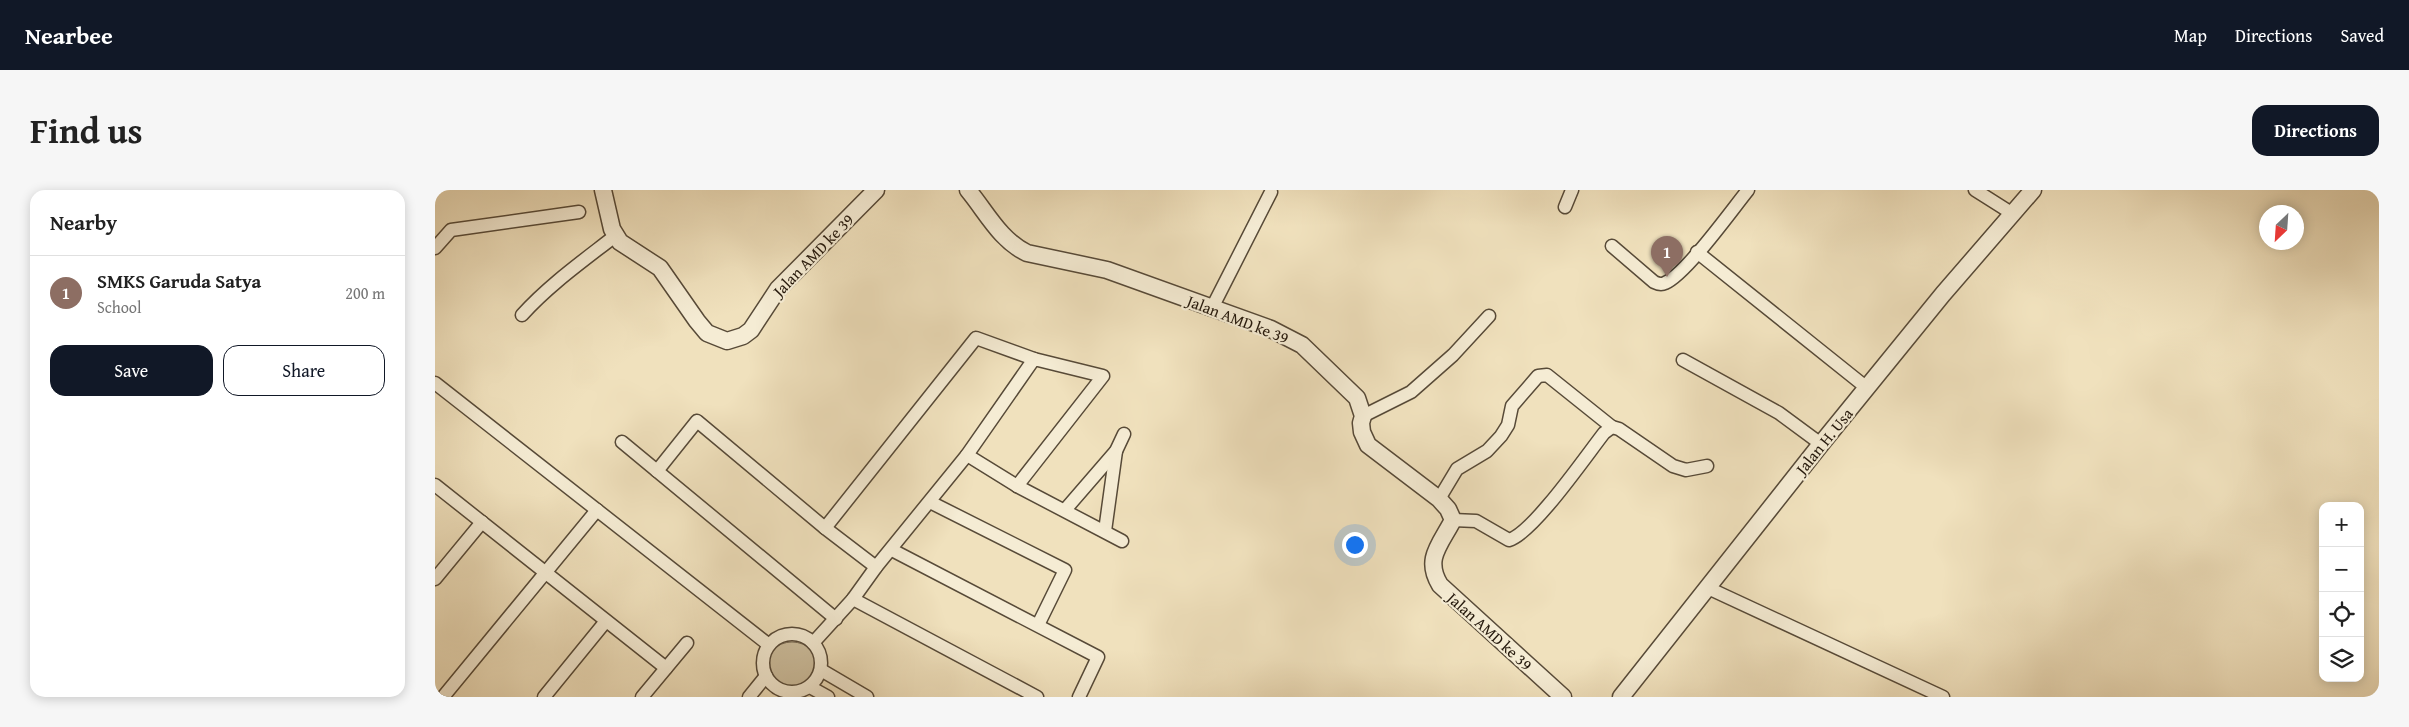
<!DOCTYPE html>
<meta charset="utf-8">
<style>
:root{--surface:#fff;--page:#f6f6f6;--text:#222;--muted:#767676;--line:#e0e0e0;--accent:#111827}
body{margin:0;font-family:"Gentium Book Plus",serif;background:var(--page);color:var(--text)}
.controls{position:absolute;right:15px;bottom:15px;display:grid;overflow:hidden;border-radius:10px;box-shadow:0 2px 12px #0003}
.controls button{width:45px;height:45px;display:grid;place-items:center;padding:0;border:0;border-bottom:1px solid var(--line);background:var(--surface);color:var(--text);font:25px sans-serif}
.compass{position:absolute;left:1824px;top:15px;width:45px;height:45px;border-radius:50%;background:var(--surface);box-shadow:0 2px 12px #0003;rotate:205deg}
.you{position:absolute;left:919px;top:354px;width:18px;height:18px;margin:-12px;border:4px solid #fff;border-radius:50%;background:#1a73e8;box-shadow:0 0 0 8px #1a73e833}
.badge{display:grid;place-items:center;width:32px;height:32px;border-radius:50%;background:var(--accent);color:#fff;font-size:16px;font-weight:700}
.pin{position:absolute;translate:-50% -41px;filter:drop-shadow(0 1px 2px #0008)}
.pin::after{content:'';position:absolute;top:26px;width:18px;height:15px;background:inherit;clip-path:polygon(0 0,100% 0,50% 100%)}
.list{margin:0;padding:0;list-style:none}
h2{display:flex;justify-content:space-between;align-items:center;height:65px;margin:0;padding:0 20px;font-size:21px}
h2 small{font-size:16px;font-weight:400;color:var(--muted)}
.list li{display:grid;grid-template-columns:32px 1fr auto;gap:15px;align-items:center;box-sizing:border-box;height:75px;padding:0 20px;border-top:1px solid var(--line)}
.list b{display:block;font-size:19px;white-space:nowrap}
.list p{margin:0;font-size:16px;white-space:nowrap;color:var(--muted)}
.list em{font-size:16px;font-style:normal;color:var(--muted)}
.actions{display:flex;gap:10px;padding:15px 20px}
.actions a{flex:1;padding:11px 0;border:1px solid var(--accent);border-radius:15px;text-align:center;font-size:18px;color:var(--accent)}
.actions .main{background:var(--accent);color:#fff}
.icon{flex:none;width:28px;height:28px;fill:none;stroke:currentColor;stroke-width:2;stroke-linecap:round;stroke-linejoin:round}
.map{position:relative;flex:none;width:1944px;height:507px;overflow:hidden;border-radius:15px}
header{display:flex;align-items:center;gap:30px;box-sizing:border-box;height:70px;padding:0 25px;background:var(--accent);color:#fff}
header strong{font-size:24px}
nav{display:flex;gap:28px;margin-inline-start:auto;font-size:18px}
.intro{display:flex;align-items:center;justify-content:space-between;box-sizing:border-box;height:120px;padding:0 30px}
h1{margin:0;font-size:35px}
.button{padding:12px 22px;border-radius:15px;background:var(--accent);color:#fff;font-size:18px;font-weight:700}
main{display:flex;gap:30px;padding:0 30px}
aside{flex:1;background:var(--surface);border-radius:15px;box-shadow:0 2px 12px #0003}
.map>svg:first-child{display:block}
</style>
<header>
<strong>Nearbee</strong>
<nav><a>Map</a><a>Directions</a><a>Saved</a></nav>
</header>
<div class="intro"><h1>Find us</h1><a class="button">Directions</a></div>
<main>
<aside>
<h2>Nearby<small></small></h2>
<ul class="list">
<li><span class="badge" style="background:#8d6e63">1</span><div><b>SMKS Garuda Satya</b><p>School</p></div><em>200 m</em></li>
</ul>
<div class="actions"><a class="main">Save</a><a>Share</a></div>
</aside>
<div class="map">
<svg width="1944" height="507" viewBox="0 0 1944 507">
<rect width="100%" height="100%" fill="#f0e1bd"/>
<filter id="stains"><feTurbulence type="fractalNoise" baseFrequency=".004" numOctaves="4"/><feColorMatrix values="0 0 0 0 .2 0 0 0 0 .09 0 0 0 0 .02 0 0 0 .5 -.17"/></filter>
<radialGradient id="worn" r=".72"><stop offset=".6" stop-color="#630" stop-opacity="0"/><stop offset="1" stop-color="#630" stop-opacity=".3"/></radialGradient>
<circle fill="#cdbf9f" stroke="#786c56" cx="357" cy="480" r="28"/>
<g fill="none" stroke-linecap="round" stroke-linejoin="round">
<defs>
<g id="minor">
<path d="M 1540,0 L 1578,24"/>
<path d="M 1130,17 L 1137,0"/>
<path d="M 1177,56 L 1219,92 C 1223,94 1226,95 1230,93 C 1251,84 1296,21 1313,0"/>
<path d="M 0,58 L 16,40 L 144,22"/>
<path d="M 1262,62 L 1432,198"/>
<path d="M 777,118 L 836,2"/>
<path d="M 87,125 C 114,95 148,71 180,46"/>
<path d="M 1248,170 L 1344,223 L 1386,254"/>
<path d="M 0,193 L 334,455"/>
<path d="M 928,226 L 976,202 L 1018,165 L 1054,126"/>
<path d="M 187,252 L 401,429"/>
<path d="M 532,265 L 582,296 L 687,351"/>
<path d="M 222,281 L 262,231 L 390,338 L 441,377"/>
<path d="M 0,295 L 231,478"/>
<path d="M 1004,309 L 1022,279 L 1052,261 L 1066,246 L 1073,235 L 1077,216 L 1103,186 L 1112,185 L 1177,237"/>
<path d="M 495,312 L 630,380 L 603,435"/>
<path d="M 630,320 L 681,261 L 689,244"/>
<path d="M 1018,330 L 1041,331 L 1074,350 C 1098,343 1151,266 1169,243 L 1177,237 L 1184,239 L 1238,276 L 1251,280 L 1272,276"/>
<path d="M 390,338 L 541,148 L 599,169"/>
<path d="M 670,341 L 681,261"/>
<path d="M 457,360 L 663,467 L 644,507"/>
<path d="M 0,389 L 47,332"/>
<path d="M 1273,398 L 1508,507"/>
<path d="M 418,409 L 602,507"/>
<circle cx="357" cy="473" r="29"/>
<path d="M 378,453 L 418,409 L 441,377 L 532,265 L 599,169 L 668,186 L 582,296"/>
<path d="M 386,480 L 432,507"/>
<path d="M 375,497 L 393,507"/>
<path d="M 8,507 L 162,320"/>
<path d="M 109,507 L 171,431"/>
<path d="M 207,507 L 252,453"/>
<path d="M 314,507 L 331,486"/>
</g>
<g id="tertiary">
<path d="M 168,0 L 177,39 L 185,52 L 225,78 L 262,131 L 272,143 L 292,151 L 308,146 L 316,140 L 343,99 L 441,0"/>
<path d="M 533,0 C 552,23 565,50 592,63 L 672,80 L 836,139 L 867,155 L 922,208 L 928,226 L 926,233 L 927,242 L 933,255 L 1004,309 L 1013,319 L 1018,330 C 1005,355 989,369 1005,395 L 1128,507"/>
<path d="M 1186,507 L 1386,254 L 1508,104 L 1598,0"/>
</g>
</defs>
<use href="#minor" stroke="#574a38" stroke-width="15"/>
<use href="#tertiary" stroke="#574a38" stroke-width="19"/>
<use href="#minor" stroke="#f5ecd4" stroke-width="12"/>
<use href="#tertiary" stroke="#f5ecd4" stroke-width="16"/>
</g>
<g text-anchor="middle" stroke-width="4.5" stroke-linejoin="round" paint-order="stroke">
<g font-size="16" fill="#24180c" stroke="#f5ecd4">
<text transform="translate(378 65) rotate(-46)" y="6">Jalan AMD ke 39</text>
<text transform="translate(803 129) rotate(21)" y="6">Jalan AMD ke 39</text>
<text transform="translate(1389 251) rotate(-51)" y="6">Jalan H. Usa</text>
<text transform="translate(1055 441) rotate(42)" y="6">Jalan AMD ke 39</text>
</g>
</g>
<rect width="100%" height="100%" filter="url(#stains)"/>
<rect width="100%" height="100%" fill="url(#worn)"/>
</svg>
<div class="controls">
<button>+</button>
<button>−</button>
<button><svg class="icon" aria-label="locate" viewBox="0 0 24 24"><circle cx="12" cy="12" r="6"/><path d="M12 2v4M12 18v4M2 12h4M18 12h4"/></svg></button>
<button><svg class="icon" aria-label="layers" viewBox="0 0 24 24"><path d="M12 4l9 5-9 5-9-5zM3 14l9 5 9-5"/></svg></button>
</div>
<svg class="compass" viewBox="-18 -18 36 36"><path d="M0-13l5 13h-10z" fill="#e53935"/><path d="M0 13l5-13h-10z" fill="#767676"/></svg>
<div class="you"></div>
<div class="pin badge" style="left:1232px;top:87px;background:#8d6e63">1</div>
</div>
</main>
